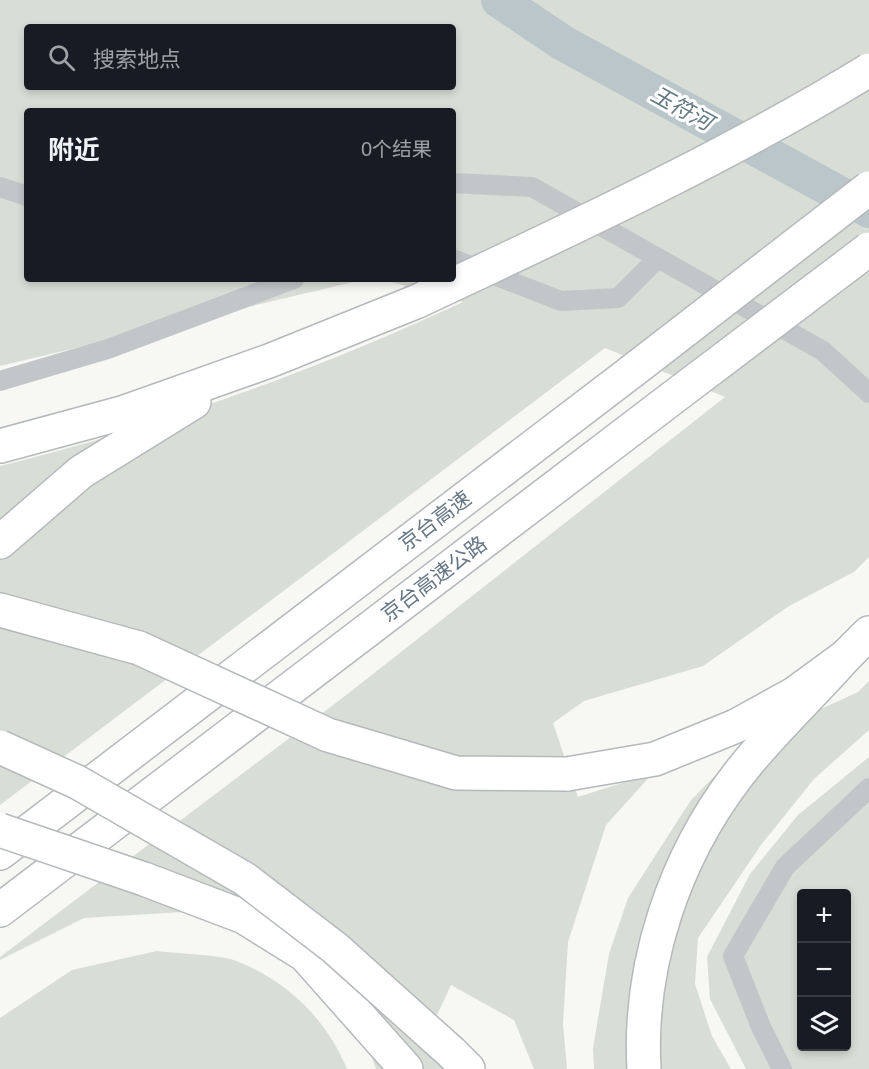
<!DOCTYPE html>
<html lang="zh">
<meta charset="utf-8">
<style>
:root{--surface:#171b24;--page:#242831;--text:#f1f3f6;--muted:#9ea1a6;--line:#363941}
body{margin:0;font-family:Helvetica,"Noto Sans SC",sans-serif;background:var(--page);color:var(--text)}
.controls{position:absolute;right:18px;bottom:18px;display:grid;overflow:hidden;border-radius:6px;box-shadow:0 3px 9px #0003}
.controls button{width:54px;height:54px;display:grid;place-items:center;padding:0;border:0;border-bottom:2px solid var(--line);background:var(--surface);color:var(--text);font:30px sans-serif}
.list{margin:0;padding:0;list-style:none}
h2{display:flex;justify-content:space-between;align-items:center;height:78px;margin:0;padding:0 24px;font-size:26px}
h2 small{font-size:20px;font-weight:400;color:var(--muted)}
.icon{flex:none;width:33px;height:33px;fill:none;stroke:currentColor;stroke-width:2;stroke-linecap:round;stroke-linejoin:round}
.map{position:relative;flex:none;width:869px;height:1069px;overflow:hidden}
.search{position:absolute;background:var(--surface);box-shadow:0 3px 9px #0003;left:24px;top:24px;width:432px;height:66px;display:flex;align-items:center;gap:15px;box-sizing:border-box;padding:0 21px;border-radius:6px;color:var(--muted);font-size:22px}
.panel{position:absolute;background:var(--surface);box-shadow:0 3px 9px #0003;left:24px;top:108px;width:432px;height:174px;border-radius:6px}
.map>svg:first-child{display:block}
</style>
<div class="map">
<svg width="869" height="1069" viewBox="0 0 869 1069">
<rect width="100%" height="100%" fill="#f7f7f4"/>
<g fill="#d8ded5" fill-rule="evenodd">
<path d="M 0,0 L 869,0 L 869,557 L 854,572 L 789,606 L 703,666 L 584,701 L 553,723 L 578,797 L 653,773 L 606,825 L 568,942 L 563,1024 L 567,1069 L 534,1069 L 514,1020 L 451,985 L 425,1041 L 451,1069 L 376,1069 L 356,1009 L 273,933 L 183,912 L 84,918 L 0,960 L 0,957 L 345,696 L 725,397 L 605,348 L 0,805 L 0,466 C 159,427 314,371 463,302 L 381,279 L 453,279 L 453,111 L 27,111 L 27,279 L 366,279 L 0,366 ZM 27,27 L 453,27 L 453,87 L 27,87 Z"/>
<path d="M 869,681 L 869,730 L 814,779 L 761,845 L 698,938 L 695,984 L 712,1036 L 731,1069 L 594,1069 L 593,1048 L 609,954 L 628,898 L 691,800 L 747,743 L 858,692 Z"/>
<path d="M 869,757 L 869,1069 L 746,1069 L 710,999 L 707,957 L 750,874 L 798,815 ZM 802,894 L 846,894 L 846,1046 L 802,1046 Z"/>
<path d="M 157,951 C 178,954 221,954 239,962 C 288,982 327,1020 347,1069 L 0,1069 L 0,1018 L 72,970 Z"/>
</g>
<g fill="none" stroke-linecap="round" stroke-linejoin="round">
<path stroke="#bac6ca" stroke-width="36" d="M 499,0 L 563,43 L 869,210"/>
<defs>
<g id="motorway">
<path d="M 0,446 L 122,413 L 269,361 L 418,301"/>
<path d="M 0,542 L 81,472 L 194,402"/>
<path d="M 0,610 L 139,648"/>
<path d="M 567,774 L 655,759 L 736,726 L 794,694 L 846,656 L 869,633"/>
<path d="M 0,853 L 631,372"/>
<path d="M 144,879 L 244,917 L 305,955 L 406,1069"/>
<path d="M 0,910 L 671,399"/>
<path d="M 452,1053 L 468,1069"/>
<path d="M 644,1069 C 638,964 675,857 738,775 C 770,733 811,696 846,656"/>
</g>
</defs>
<use href="#motorway" stroke="#b5b9bc" stroke-width="36"/>
<g stroke="#c2c6c9" stroke-width="20">
<path d="M 453,183 L 532,187 L 823,351 L 869,393"/>
<path d="M 0,187 L 27,196"/>
<path d="M 453,259 L 561,301 L 618,298 L 658,258"/>
<path d="M 0,381 L 108,349 L 294,279"/>
<path d="M 782,1069 L 761,1027 L 733,956 L 785,867 L 869,788"/>
</g>
<use href="#motorway" stroke="#fff" stroke-width="33"/>
<defs>
<g id="motorway-bridge">
<path d="M 418,301 C 571,229 725,158 869,70"/>
<path d="M 631,372 L 869,188"/>
<path d="M 671,399 L 869,249"/>
<path d="M 139,648 L 328,735 L 389,753 L 456,773 L 567,774"/>
<path d="M 0,747 L 77,782 L 245,879 L 335,948 L 452,1053"/>
<path d="M 0,830 L 144,879"/>
</g>
</defs>
<use href="#motorway-bridge" stroke="#b5b9bc" stroke-width="36" stroke-linecap="butt"/>
<use href="#motorway-bridge" stroke="#fff" stroke-width="33"/>
</g>
<g text-anchor="middle" stroke-width="6" stroke-linejoin="round" paint-order="stroke">
<g font-size="21" fill="#667785" stroke="#fff">
<text transform="translate(435 521) rotate(-37)" y="7">京台高速</text>
<text transform="translate(434 579) rotate(-37)" y="7">京台高速公路</text>
</g>
<g font-size="22" font-style="italic" fill="#627881" stroke="#fff">
<text transform="translate(682 108) rotate(29)" y="8">玉符河</text>
</g>
</g>
</svg>
<div class="controls">
<button>+</button>
<button>−</button>
<button><svg class="icon" aria-label="layers" viewBox="0 0 24 24"><path d="M12 4l9 5-9 5-9-5zM3 14l9 5 9-5"/></svg></button>
</div>
<div class="search"><svg class="icon" aria-label="search" viewBox="0 0 24 24"><circle cx="10" cy="10" r="6"/><path d="M15 15l6 6"/></svg>搜索地点</div>
<section class="panel">
<h2>附近<small>0个结果</small></h2>
<ul class="list">
</ul>
</section>
</div>
